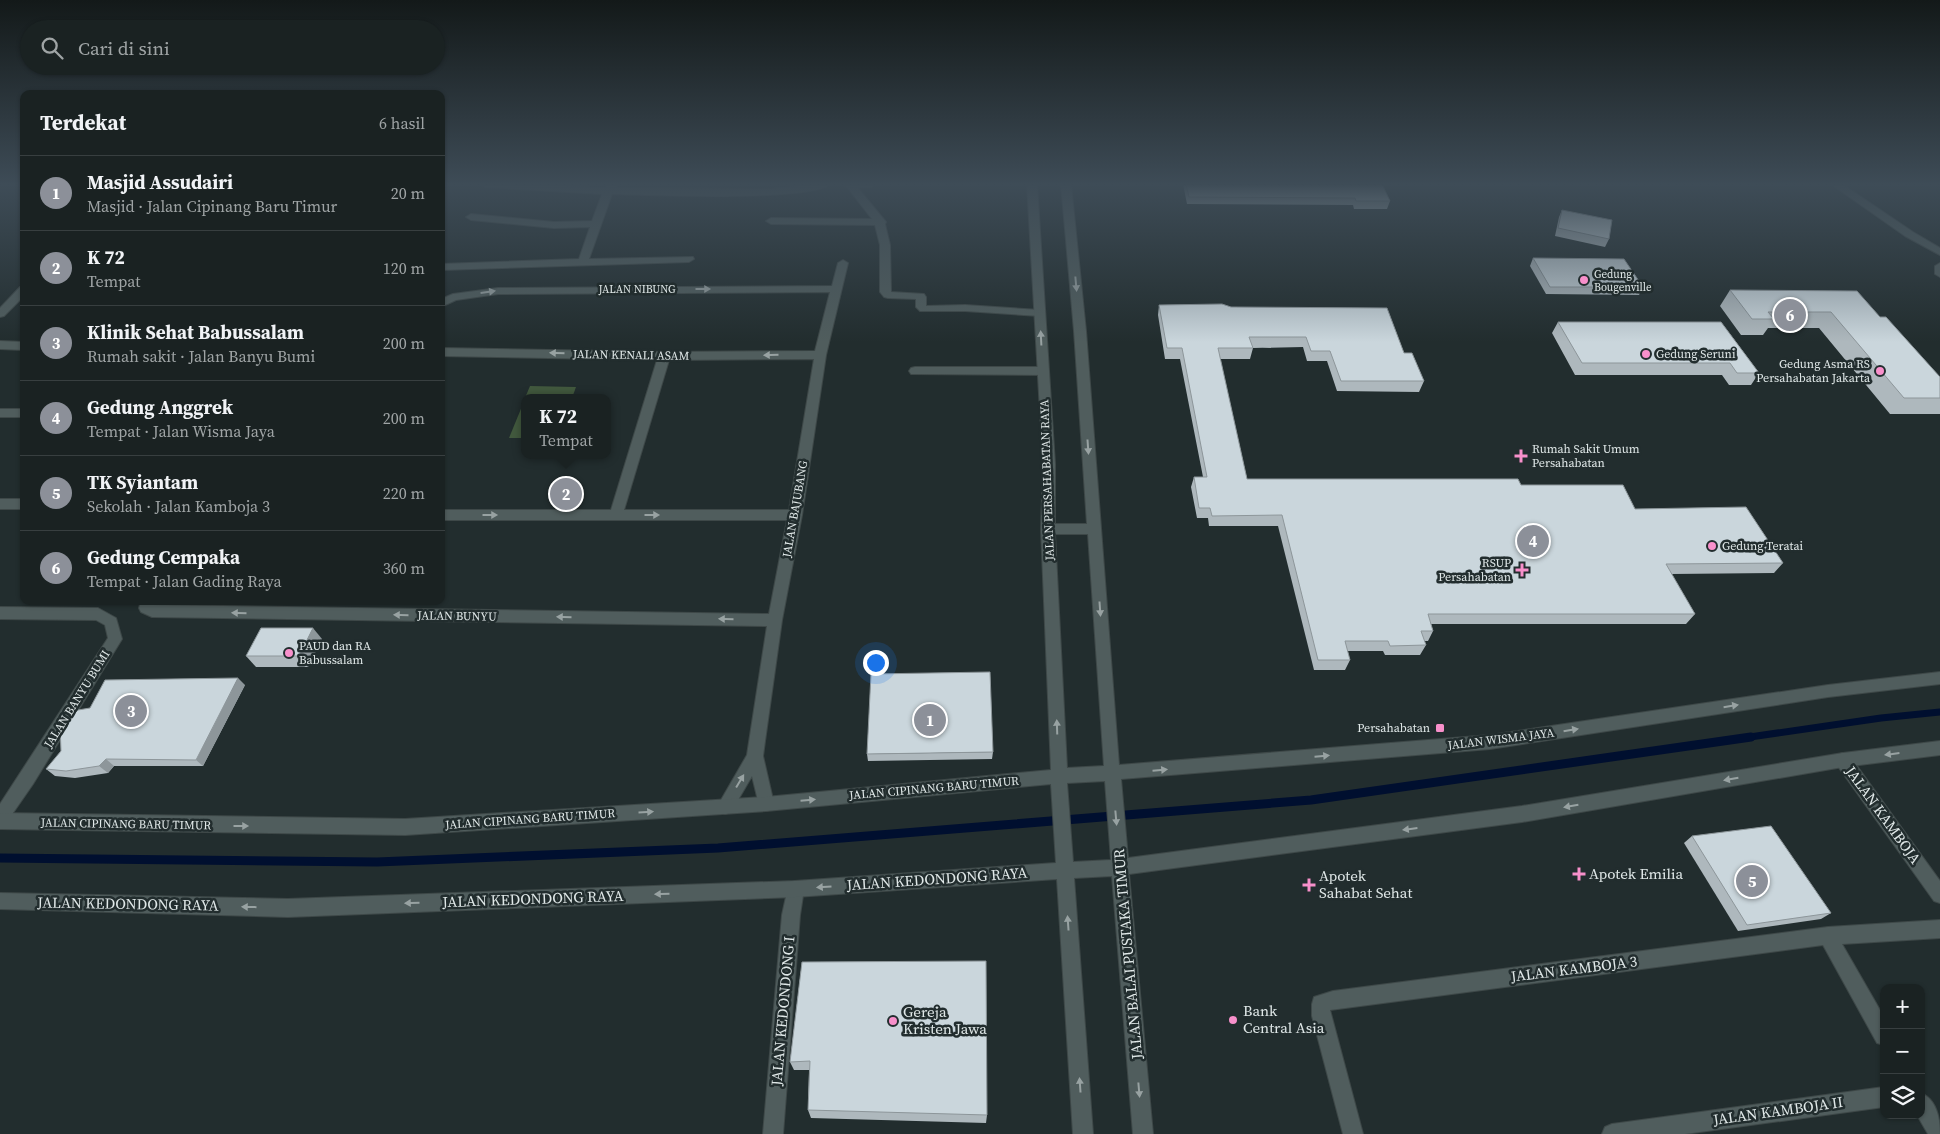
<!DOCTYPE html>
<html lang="id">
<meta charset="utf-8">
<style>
:root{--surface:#1a2222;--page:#272f2f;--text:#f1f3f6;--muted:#9fa4a5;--line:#383f40;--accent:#8c9099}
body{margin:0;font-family:"Source Serif 4",serif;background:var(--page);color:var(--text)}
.controls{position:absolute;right:15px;bottom:15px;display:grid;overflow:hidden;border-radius:10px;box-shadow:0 1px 4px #0004}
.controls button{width:45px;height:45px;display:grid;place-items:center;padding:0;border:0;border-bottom:1px solid var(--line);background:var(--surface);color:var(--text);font:25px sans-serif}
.you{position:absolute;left:875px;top:662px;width:18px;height:18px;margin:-12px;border:4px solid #fff;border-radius:50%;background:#1a73e8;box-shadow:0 0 0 8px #1a73e833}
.badge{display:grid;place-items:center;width:32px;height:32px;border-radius:50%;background:var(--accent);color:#fff;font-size:16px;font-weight:700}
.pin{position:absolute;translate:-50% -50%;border:2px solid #fff;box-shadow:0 1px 5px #0006}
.popup{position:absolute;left:521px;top:394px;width:90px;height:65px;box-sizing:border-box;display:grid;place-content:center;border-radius:10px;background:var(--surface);filter:drop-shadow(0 1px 4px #0005);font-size:16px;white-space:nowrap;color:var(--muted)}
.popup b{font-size:19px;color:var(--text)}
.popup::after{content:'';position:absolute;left:50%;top:100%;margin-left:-10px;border:10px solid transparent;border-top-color:var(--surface)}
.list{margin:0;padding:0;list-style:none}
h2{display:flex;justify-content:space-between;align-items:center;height:65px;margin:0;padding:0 20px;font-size:21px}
h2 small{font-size:16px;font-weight:400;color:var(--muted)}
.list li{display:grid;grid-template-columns:32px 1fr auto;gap:15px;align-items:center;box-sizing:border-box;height:75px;padding:0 20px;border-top:1px solid var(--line)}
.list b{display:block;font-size:19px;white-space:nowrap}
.list p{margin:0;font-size:16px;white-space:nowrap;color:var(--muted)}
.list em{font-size:16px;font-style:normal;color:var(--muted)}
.icon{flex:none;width:28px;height:28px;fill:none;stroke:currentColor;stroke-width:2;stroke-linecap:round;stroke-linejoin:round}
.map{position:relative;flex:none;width:1940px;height:1134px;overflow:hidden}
.search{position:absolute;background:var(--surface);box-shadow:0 1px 4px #0004;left:20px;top:20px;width:425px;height:55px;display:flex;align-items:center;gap:12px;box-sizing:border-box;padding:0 18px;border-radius:28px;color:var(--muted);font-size:19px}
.panel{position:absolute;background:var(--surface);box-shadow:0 1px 4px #0004;left:20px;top:90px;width:425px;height:515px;border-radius:10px}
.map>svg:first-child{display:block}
</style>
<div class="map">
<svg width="1940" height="1134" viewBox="0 0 1940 1134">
<rect width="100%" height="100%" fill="#222d2e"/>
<g fill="#42593e">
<path d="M 530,386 L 576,387 L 572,398 L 525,398 Z"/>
<path d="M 525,399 L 525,438 L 509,438 Z"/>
</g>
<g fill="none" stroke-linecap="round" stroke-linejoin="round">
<path stroke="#000f2f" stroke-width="7" d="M 1743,738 L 1881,718 L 1940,712"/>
<path stroke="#000f2f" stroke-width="9" d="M 0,858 L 377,862 L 718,848 L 1311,800 L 1751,737"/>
<defs>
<g id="minor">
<path d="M 480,184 L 522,184 L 605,188 L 609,184 L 614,184 L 617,186 L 615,188 L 772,189 L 816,184 L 831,184 C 810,202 647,195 612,194 L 589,259 L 693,257 L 694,259 L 689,262 L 441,270 L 441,264 L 579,259 L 590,227 L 554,228 L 471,220 L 466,217 L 471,214 L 554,222 L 592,221 L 602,194 L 485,187 Z"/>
<path d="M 840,184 L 876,184 L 871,187 L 857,187 L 886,222 L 885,224 L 890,245 L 891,292 L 924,294 L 926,297 L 926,306 L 965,305 L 1040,310 L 1045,313 L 1040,316 L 965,311 L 920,311 L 916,307 L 916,299 L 888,298 L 884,297 L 880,292 L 880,245 L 875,225 L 771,224 L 766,221 L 771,218 L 872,219 L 847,187 Z"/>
<path d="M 1831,184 L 1842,184 L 1913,232 L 1940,248 L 1940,255 L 1905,236 Z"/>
<path d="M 843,260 L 848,263 L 826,355 L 802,515 L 782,620 L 765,741 L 763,756 L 774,804 L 772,809 L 766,811 L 760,809 L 752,776 L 731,812 L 725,814 L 719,812 L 717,807 L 747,755 L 767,626 L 152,617 L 141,612 L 139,608 L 141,601 L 155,601 L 154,605 L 769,614 L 787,520 L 441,520 L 441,510 L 611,510 L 657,360 L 441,356 L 441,348 L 664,352 L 815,351 L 830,292 L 498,294 L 456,300 L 441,307 L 441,299 L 453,294 L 498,288 L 832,286 L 838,263 ZM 814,359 L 789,510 L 624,510 L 669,360 Z"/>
<path d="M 1940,263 L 1940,277 L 1935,274 L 1935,266 Z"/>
<path d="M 24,286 L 24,296 L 4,316 L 0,317 L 0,308 L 20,287 Z"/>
<path d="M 0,341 L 24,342 L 24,350 L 0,349 Z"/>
<path d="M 915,367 L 1043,367 L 1049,371 L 1043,375 L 911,374 L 909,371 L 911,368 Z"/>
<rect x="0" y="409" width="24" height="8"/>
<rect x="0" y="499" width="24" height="10"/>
<path d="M 0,607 L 98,608 L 116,618 L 122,639 L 33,784 L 6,823 L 0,826 L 0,804 L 108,638 L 105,625 L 96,620 L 0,619 Z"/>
<path d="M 1843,753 L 1849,755 L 1940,881 L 1940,903 L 1934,901 L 1837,765 L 1835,760 L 1837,755 Z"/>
<path d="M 795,881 L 801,883 L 804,889 L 800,915 L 783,1134 L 763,1134 L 782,915 L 789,883 Z"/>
<path d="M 1940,920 L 1940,938 L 1842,944 L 1884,1017 L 1884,1045 L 1877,1043 L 1823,945 L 1330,1010 L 1363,1134 L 1343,1134 L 1312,1016 L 1312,1004 L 1314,997 L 1333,991 L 1828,927 Z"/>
<path d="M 1884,1087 L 1884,1107 L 1685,1134 L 1602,1134 L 1605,1127 L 1612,1124 Z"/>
<path d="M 1921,1093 C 1937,1100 1940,1119 1940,1134 L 1928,1134 L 1917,1115 L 1921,1115 Z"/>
</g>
<path id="tertiary" d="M 1027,184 L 1037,184 L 1055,464 L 1055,524 L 1087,524 L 1074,331 L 1061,184 L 1071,184 L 1086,331 L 1119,765 L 1490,735 L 1828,685 L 1940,672 L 1940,684 L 1828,697 L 1490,749 L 1121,779 L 1128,858 L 1522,806 L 1843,753 L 1940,741 L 1940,755 L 1843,767 L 1522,822 L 1129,874 L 1153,1134 L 1133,1134 L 1112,876 L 1074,878 L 1093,1134 L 1073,1134 L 1057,879 L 795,897 L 288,917 L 0,909 L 0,893 L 288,899 L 795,881 L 1056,863 L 1051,784 L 766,811 L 405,835 L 0,829 L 0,813 L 405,819 L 766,797 L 1051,770 L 1041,529 L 1043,464 ZM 1055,534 L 1088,534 L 1104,766 L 1067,768 ZM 1105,781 L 1111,860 L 1073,862 L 1067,783 Z"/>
</defs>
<use href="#minor" stroke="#3e4848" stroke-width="2"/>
<use href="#tertiary" stroke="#3e4848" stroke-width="2"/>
<use href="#minor" fill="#505d5d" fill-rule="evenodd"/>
<use href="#tertiary" fill="#505d5d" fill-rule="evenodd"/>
</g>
<g fill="#aeb8bd">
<path d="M 1183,184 L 1382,184 L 1390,201 L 1387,209 L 1354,209 L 1353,205 L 1187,204 Z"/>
<path d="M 1562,210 L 1609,239 L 1605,247 L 1555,236 L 1559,217 Z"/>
<path d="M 1533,258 L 1643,287 L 1639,295 L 1546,294 L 1530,266 Z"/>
<path d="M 1730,290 L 1880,317 L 1940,377 L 1940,414 L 1890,414 L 1819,328 L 1768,328 L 1763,335 L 1741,335 L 1720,306 Z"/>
<path d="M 1159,305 L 1231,307 L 1404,353 L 1424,381 L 1419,392 L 1337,391 L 1327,361 L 1307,361 L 1303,347 L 1253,348 L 1250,359 L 1220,359 L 1247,479 L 1521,485 L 1635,509 L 1783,563 L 1774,573 L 1671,574 L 1695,614 L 1686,624 L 1431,624 L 1433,631 L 1428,641 L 1424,641 L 1426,645 L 1420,655 L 1385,655 L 1383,651 L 1347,651 L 1350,660 L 1345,670 L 1314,670 L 1278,526 L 1209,526 L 1208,518 L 1197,518 L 1191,487 L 1194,477 L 1203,477 L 1180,359 L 1165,359 L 1158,315 Z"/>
<path d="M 1558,322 L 1721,322 L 1759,373 L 1751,385 L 1729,385 L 1722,375 L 1575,375 L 1552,333 Z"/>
<path d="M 322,639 L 308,667 L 256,667 L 246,656 Z"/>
<path d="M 245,685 L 203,766 L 114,766 L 108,773 L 75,778 L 55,776 L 46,769 Z"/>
<path d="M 993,752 L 992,759 L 868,761 L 867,754 Z"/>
<path d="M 1692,836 L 1831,913 L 1821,919 L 1738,931 L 1684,843 Z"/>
<path d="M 802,962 L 987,1115 L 986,1123 L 811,1118 L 808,1110 L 809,1070 L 794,1070 L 790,1062 Z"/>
</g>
<g fill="#8d969a">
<path d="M 313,628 L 322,639 L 308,667 L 299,656 Z"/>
<path d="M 238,678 L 245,685 L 203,766 L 196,760 Z"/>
<path d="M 106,759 L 114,766 L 108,773 L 99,766 Z"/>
</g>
<g fill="#cad6dc" stroke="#8d969a">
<path d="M 1186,184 L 1382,184 L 1390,201 L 1356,201 L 1355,198 L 1189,197 Z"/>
<path d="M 1562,210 L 1612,220 L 1609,239 L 1558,228 Z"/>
<path d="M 1533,258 L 1624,259 L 1643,287 L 1550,287 Z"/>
<path d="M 1730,290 L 1857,291 L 1880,317 L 1886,317 L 1940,377 L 1940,398 L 1904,398 L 1831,312 L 1768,312 L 1774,319 L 1752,319 Z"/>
<path d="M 1222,304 L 1231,307 L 1387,308 L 1404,353 L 1412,353 L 1424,381 L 1341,381 L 1330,351 L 1311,351 L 1306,337 L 1249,337 L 1253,348 L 1218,348 L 1247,479 L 1518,479 L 1521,485 L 1623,485 L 1635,509 L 1746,507 L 1783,563 L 1666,564 L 1695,614 L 1428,614 L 1433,631 L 1421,631 L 1426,645 L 1390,646 L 1388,641 L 1345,641 L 1350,660 L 1318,660 L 1282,515 L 1212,516 L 1210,508 L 1199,508 L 1194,477 L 1207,477 L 1182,348 L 1167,348 L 1159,305 Z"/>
<path d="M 1558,322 L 1721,322 L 1759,373 L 1737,373 L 1730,363 L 1582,363 Z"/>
<path d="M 261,628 L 313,628 L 299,656 L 246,656 Z"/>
<path d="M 990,672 L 993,752 L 867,754 L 871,674 Z"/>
<path d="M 238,678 L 196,760 L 106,759 L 99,766 L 66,771 L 46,769 L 61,751 L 60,725 L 78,710 L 90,708 L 105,680 Z"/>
<path d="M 1771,826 L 1831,913 L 1747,925 L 1692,836 Z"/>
<path d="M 986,961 L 987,1115 L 808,1110 L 810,1061 L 790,1062 L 802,962 Z"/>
</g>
<defs><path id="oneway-solid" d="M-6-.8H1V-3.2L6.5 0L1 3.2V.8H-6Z" transform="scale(1.25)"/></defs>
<g fill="#98a2a2">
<use href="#oneway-solid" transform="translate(1076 284) rotate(85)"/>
<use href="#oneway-solid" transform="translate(703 289)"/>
<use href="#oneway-solid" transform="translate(488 292) rotate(-8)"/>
<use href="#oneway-solid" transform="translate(1041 338) rotate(-93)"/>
<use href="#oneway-solid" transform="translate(557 353) rotate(-178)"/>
<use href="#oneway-solid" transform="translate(771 355) rotate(179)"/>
<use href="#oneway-solid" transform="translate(1088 447) rotate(86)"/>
<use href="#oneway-solid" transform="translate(490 515)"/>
<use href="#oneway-solid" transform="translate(652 515)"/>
<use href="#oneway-solid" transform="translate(1100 609) rotate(86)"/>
<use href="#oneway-solid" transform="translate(239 613) rotate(-179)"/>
<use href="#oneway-solid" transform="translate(401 615) rotate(-179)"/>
<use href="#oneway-solid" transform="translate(564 617) rotate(-179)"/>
<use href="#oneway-solid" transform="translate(726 619) rotate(-179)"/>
<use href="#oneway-solid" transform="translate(1731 706) rotate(-9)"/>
<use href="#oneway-solid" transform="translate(1057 727) rotate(-92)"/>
<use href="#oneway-solid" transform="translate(1571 730) rotate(-9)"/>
<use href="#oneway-solid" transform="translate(1892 754) rotate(173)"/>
<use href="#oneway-solid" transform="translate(1322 756) rotate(-5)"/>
<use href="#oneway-solid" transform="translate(1160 770) rotate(-5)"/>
<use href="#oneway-solid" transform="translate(1731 779) rotate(170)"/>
<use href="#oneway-solid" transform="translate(740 781) rotate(-59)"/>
<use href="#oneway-solid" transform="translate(808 800) rotate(-5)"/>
<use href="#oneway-solid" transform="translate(1571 806) rotate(170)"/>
<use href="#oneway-solid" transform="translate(646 812) rotate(-4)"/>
<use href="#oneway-solid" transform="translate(1116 818) rotate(85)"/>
<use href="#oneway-solid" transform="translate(241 826)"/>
<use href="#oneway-solid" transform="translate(1410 829) rotate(173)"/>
<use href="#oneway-solid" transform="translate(824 887) rotate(176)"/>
<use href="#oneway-solid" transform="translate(662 894) rotate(178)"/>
<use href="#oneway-solid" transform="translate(412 903) rotate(178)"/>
<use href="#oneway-solid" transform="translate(249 907) rotate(-179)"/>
<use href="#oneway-solid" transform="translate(1068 923) rotate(-94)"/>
<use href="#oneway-solid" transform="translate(1080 1085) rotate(-94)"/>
<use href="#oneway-solid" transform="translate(1139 1090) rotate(85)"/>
</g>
<linearGradient id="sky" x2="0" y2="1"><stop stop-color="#131919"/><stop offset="0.54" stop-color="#3e4c57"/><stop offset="1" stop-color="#3e4c57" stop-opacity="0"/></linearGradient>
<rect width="1940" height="342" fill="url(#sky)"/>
<g fill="#f890cb" stroke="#222d2e" stroke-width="2">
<circle cx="1584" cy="280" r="5"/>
<circle cx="1646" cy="354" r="5"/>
<circle cx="1880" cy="371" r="5"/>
<path d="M1518.5 448.5h5v5h5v5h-5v5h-5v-5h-5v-5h5z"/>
<circle cx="1712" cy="546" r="5"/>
<path d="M1519.5 562.5h5v5h5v5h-5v5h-5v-5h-5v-5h5z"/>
<circle cx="289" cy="653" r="5"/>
<rect x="1435" y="723" width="10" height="10" rx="2.5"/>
<path d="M1576.5 866.5h5v5h5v5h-5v5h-5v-5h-5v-5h5z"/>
<path d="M1306.5 877.5h5v5h5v5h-5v5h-5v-5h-5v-5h5z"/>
<circle cx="1233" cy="1020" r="5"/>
<circle cx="893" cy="1021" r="5"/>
</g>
<g text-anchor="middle" stroke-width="5" stroke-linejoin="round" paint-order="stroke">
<g font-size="11" fill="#e0e8e8" stroke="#222d2e" text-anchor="start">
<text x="1594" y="278">Gedung<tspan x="1594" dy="13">Bougenville</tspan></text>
</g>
<g font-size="11" fill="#e0e8e8" stroke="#222d2e">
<text x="637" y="293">JALAN NIBUNG</text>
</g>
<g font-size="12" fill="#e0e8e8" stroke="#222d2e" text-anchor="start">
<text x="1656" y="358">Gedung Seruni</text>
<text x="1870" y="368" text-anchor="end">Gedung Asma RS<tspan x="1870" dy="14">Persahabatan Jakarta</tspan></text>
<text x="1532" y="453">Rumah Sakit Umum<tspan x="1532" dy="14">Persahabatan</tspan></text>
<text x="1722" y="550">Gedung Teratai</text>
<text x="1511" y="567" text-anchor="end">RSUP<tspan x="1511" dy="14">Persahabatan</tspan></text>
<text x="299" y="650">PAUD dan RA<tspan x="299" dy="14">Babussalam</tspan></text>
<text x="1430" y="732" text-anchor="end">Persahabatan</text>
</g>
<g font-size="12" fill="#e0e8e8" stroke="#222d2e">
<text transform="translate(631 355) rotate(1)" y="4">JALAN KENALI ASAM</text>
<text transform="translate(1047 480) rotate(-92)" y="4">JALAN PERSAHABATAN RAYA</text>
<text transform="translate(795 509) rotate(-80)" y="4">JALAN BAJUBANG</text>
<text transform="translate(457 616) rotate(1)" y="4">JALAN BUNYU</text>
<text transform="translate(77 699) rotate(-58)" y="4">JALAN BANYU BUMI</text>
<text transform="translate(1501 739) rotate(-7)" y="4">JALAN WISMA JAYA</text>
<text transform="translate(934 788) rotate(-5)" y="4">JALAN CIPINANG BARU TIMUR</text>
<text transform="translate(530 819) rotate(-4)" y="4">JALAN CIPINANG BARU TIMUR</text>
<text transform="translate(126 824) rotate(1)" y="4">JALAN CIPINANG BARU TIMUR</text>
</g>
<g font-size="15" fill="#e0e8e8" stroke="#222d2e">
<text transform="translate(1883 815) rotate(54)" y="5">JALAN KAMBOJA</text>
<text transform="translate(937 879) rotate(-4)" y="5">JALAN KEDONDONG RAYA</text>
<text transform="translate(533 899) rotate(-2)" y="5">JALAN KEDONDONG RAYA</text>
<text transform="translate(128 904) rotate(1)" y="5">JALAN KEDONDONG RAYA</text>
<text transform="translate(1128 954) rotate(-95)" y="5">JALAN BALAI PUSTAKA TIMUR</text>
<text transform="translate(1574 969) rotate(-7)" y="5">JALAN KAMBOJA 3</text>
<text transform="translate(783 1011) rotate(-85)" y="5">JALAN KEDONDONG I</text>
<text transform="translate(1778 1111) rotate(-8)" y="5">JALAN KAMBOJA II</text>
</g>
<g font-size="15" fill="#e0e8e8" stroke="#222d2e" text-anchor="start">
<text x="1589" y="879">Apotek Emilia</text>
<text x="1319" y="881">Apotek<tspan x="1319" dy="17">Sahabat Sehat</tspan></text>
<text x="1243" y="1016">Bank<tspan x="1243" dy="17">Central Asia</tspan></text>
<text x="903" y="1017">Gereja<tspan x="903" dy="17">Kristen Jawa</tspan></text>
</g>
</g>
</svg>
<div class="controls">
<button>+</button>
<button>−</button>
<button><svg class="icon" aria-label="layers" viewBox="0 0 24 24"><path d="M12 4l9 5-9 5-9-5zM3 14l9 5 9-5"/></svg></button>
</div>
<div class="you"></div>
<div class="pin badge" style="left:930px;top:720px">1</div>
<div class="pin badge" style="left:566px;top:494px">2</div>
<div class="popup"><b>K 72</b>Tempat</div>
<div class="pin badge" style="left:131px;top:711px">3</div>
<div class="pin badge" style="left:1533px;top:541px">4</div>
<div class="pin badge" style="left:1752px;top:881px">5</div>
<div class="pin badge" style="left:1790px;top:315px">6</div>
<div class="search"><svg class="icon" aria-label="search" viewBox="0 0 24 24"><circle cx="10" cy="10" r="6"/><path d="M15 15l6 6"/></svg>Cari di sini</div>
<section class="panel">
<h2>Terdekat<small>6 hasil</small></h2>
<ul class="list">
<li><span class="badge">1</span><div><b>Masjid Assudairi</b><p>Masjid · Jalan Cipinang Baru Timur</p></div><em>20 m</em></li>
<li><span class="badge">2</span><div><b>K 72</b><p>Tempat</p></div><em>120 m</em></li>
<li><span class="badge">3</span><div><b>Klinik Sehat Babussalam</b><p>Rumah sakit · Jalan Banyu Bumi</p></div><em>200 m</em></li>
<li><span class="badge">4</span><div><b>Gedung Anggrek</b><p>Tempat · Jalan Wisma Jaya</p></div><em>200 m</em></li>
<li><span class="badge">5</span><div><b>TK Syiantam</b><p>Sekolah · Jalan Kamboja 3</p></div><em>220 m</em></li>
<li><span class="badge">6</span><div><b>Gedung Cempaka</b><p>Tempat · Jalan Gading Raya</p></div><em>360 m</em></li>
</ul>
</section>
</div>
